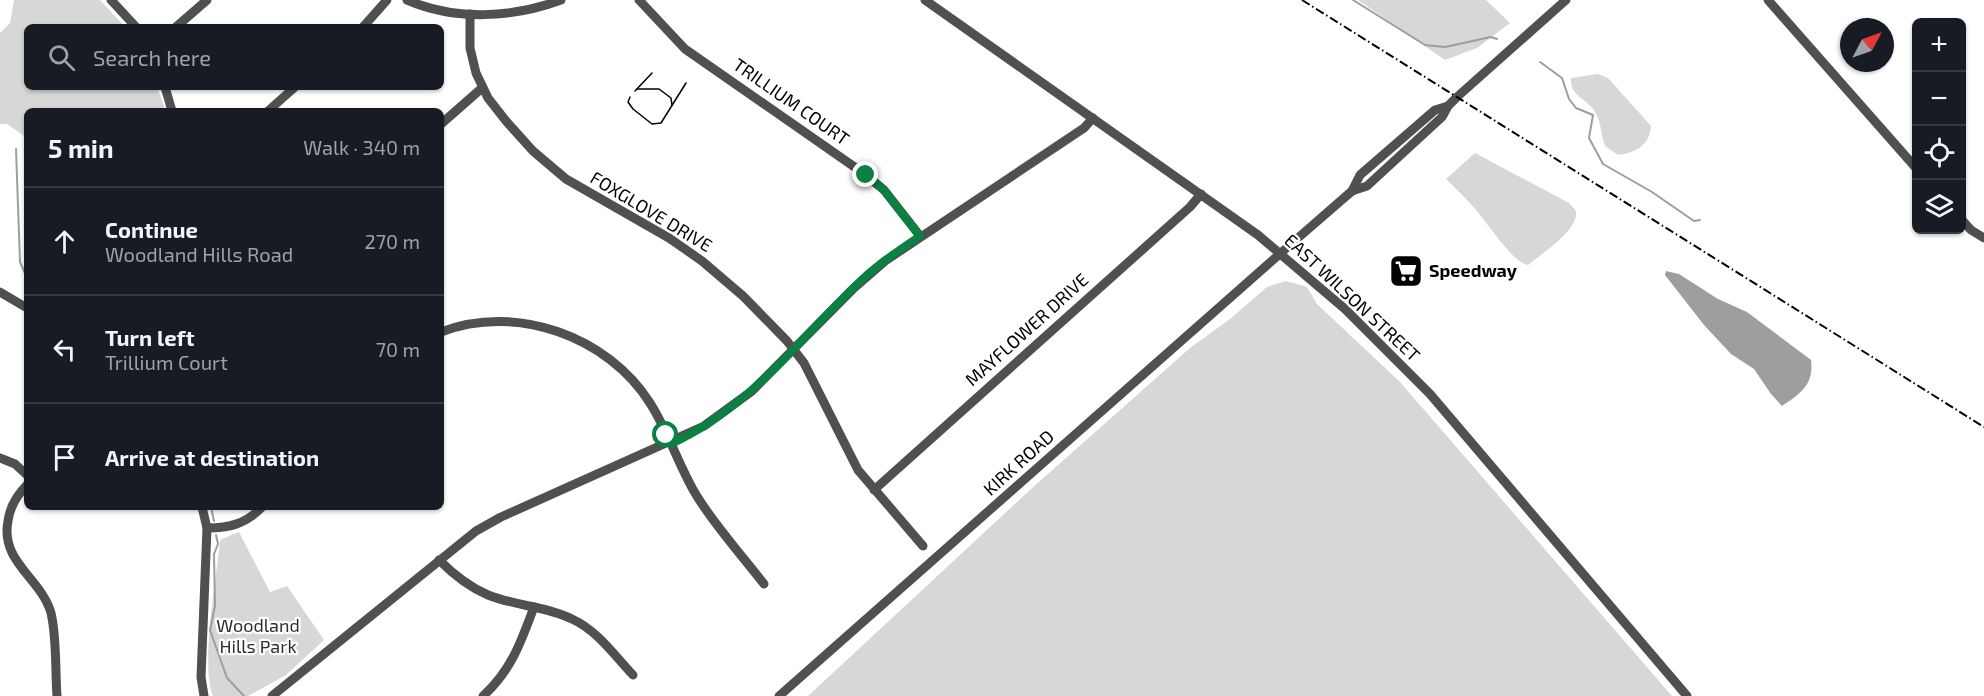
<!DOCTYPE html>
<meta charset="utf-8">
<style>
:root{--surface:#171b24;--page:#242831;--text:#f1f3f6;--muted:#9ea1a6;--line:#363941}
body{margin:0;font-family:"Exo 2",sans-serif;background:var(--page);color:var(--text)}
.controls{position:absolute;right:18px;top:18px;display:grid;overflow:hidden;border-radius:9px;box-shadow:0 2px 4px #0004}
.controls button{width:54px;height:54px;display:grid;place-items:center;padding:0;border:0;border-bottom:2px solid var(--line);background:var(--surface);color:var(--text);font:30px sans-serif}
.compass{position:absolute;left:1840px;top:18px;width:54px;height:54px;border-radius:50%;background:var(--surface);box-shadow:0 2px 4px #0004;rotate:49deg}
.stop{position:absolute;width:18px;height:18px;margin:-14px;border:4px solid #0b8043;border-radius:50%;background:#fff}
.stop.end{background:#0b8043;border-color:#fff;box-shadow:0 2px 6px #0008}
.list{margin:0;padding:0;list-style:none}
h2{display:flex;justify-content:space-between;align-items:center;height:78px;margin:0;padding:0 24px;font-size:26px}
h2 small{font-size:20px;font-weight:400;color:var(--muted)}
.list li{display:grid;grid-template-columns:39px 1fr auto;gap:18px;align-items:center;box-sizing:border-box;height:108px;padding:0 24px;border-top:2px solid var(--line)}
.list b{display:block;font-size:22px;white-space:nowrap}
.list p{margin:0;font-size:20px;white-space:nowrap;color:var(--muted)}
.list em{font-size:20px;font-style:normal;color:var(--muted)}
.icon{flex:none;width:33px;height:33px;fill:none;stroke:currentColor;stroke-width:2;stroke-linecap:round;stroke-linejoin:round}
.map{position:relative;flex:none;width:1984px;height:696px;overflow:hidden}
.search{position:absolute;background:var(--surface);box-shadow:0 2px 4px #0004;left:24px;top:24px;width:420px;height:66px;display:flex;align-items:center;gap:15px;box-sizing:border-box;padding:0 21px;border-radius:9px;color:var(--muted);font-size:22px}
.panel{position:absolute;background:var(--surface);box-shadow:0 2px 4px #0004;left:24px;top:108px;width:420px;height:402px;border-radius:9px}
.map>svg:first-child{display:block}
</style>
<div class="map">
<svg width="1984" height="696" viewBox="0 0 1984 696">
<rect width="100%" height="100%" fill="#fff"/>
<g fill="#d7d7d7">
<path d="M 14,0 L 100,0 L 125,27 L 27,27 L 27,87 L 157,87 L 165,109 L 27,111 L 27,138 L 7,124 L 0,124 L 0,33 L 10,23 Z"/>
<path d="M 1358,0 L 1486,0 L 1510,23 L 1477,48 L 1445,60 Z"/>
<path d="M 1598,74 L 1608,78 L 1651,126 C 1650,145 1635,153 1618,155 L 1605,146 C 1600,132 1602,121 1593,109 C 1584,97 1570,96 1571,78 Z"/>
<path d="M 1475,153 L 1569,203 L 1576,211 C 1579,230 1541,254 1528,265 C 1513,263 1487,222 1476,210 C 1467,199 1456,189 1446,179 Z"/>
<path d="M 1286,281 L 1307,287 L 1317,304 L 1400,382 L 1672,696 L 808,696 L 1031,489 L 1190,348 L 1230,319 L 1267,287 Z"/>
<path d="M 239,532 L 270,592 L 287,586 L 324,640 L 286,675 L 248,696 L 213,696 C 200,666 217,576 220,540 Z"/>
</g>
<path fill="#9e9e9e" d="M 1666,271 L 1679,274 L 1718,299 L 1747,312 L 1811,360 C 1814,385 1801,393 1782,406 L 1771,394 L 1754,369 L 1731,354 L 1704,325 L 1665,275 Z"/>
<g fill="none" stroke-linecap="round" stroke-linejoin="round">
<g stroke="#9e9e9e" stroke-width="2">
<path d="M 1353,0 L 1425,45 L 1445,47 L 1491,37 L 1497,39"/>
<path d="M 1540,62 L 1562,78 L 1569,99 L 1576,108 L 1593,115 L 1589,138 L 1603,164 L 1652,192 L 1694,221 L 1700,220"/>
<path d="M 16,149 L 20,262 L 27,278"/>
<path d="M 211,507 L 214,521"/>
<path d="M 216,535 L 218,544 L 214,554 L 215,606 L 210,630 L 227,678 L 244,696"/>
</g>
<g stroke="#505050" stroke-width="9">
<path d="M 111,0 L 136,27"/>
<path d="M 407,0 C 456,21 512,18 561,0"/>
<path d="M 639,0 L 685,49 L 866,175 L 884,190 L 920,236"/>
<path d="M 925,0 L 1258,235 L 1345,309 L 1430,394 L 1687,696"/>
<path d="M 1768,0 L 1916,168"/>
<path d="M 470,14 L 470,48 L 476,73 L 488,98 L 506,121 L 533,151 L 566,179 L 669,238 L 702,261 L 743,296 L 787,341 L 804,363 L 858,470 L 923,546"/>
<path d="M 176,27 L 207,0"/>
<path d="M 363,27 L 387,0"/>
<path d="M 165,87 L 172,111"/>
<path d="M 268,111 L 295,87"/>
<path d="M 441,124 L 482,88"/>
<path d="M 1352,191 L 1360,175 L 1435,110 L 1448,106"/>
<path d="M 1962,220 L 1971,230 L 1984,238"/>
<path d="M 0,292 L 27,308"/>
<path d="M 441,332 C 515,303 608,336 650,403 C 668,431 678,464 695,493 C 714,525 741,554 764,584"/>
<path d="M 0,458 L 15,464 L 27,475"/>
<path d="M 27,485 C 17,495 10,506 8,521 C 0,562 41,578 51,613 C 57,639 55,669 57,696"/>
<path d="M 874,490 L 1190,207 L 1201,194"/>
<path d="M 202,507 L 207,528 L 201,677 L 204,696"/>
<path d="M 207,528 C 229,528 246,524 262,507"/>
<path d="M 439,560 C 453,574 469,587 488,595 C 515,606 546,606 572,619 C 598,631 614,655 633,675"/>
<path d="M 272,696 L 476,531 L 501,517 L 704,426 L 752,391 L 854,288 L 885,261 L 1084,128 L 1093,118"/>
<path d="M 483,696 C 511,671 521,642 534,607"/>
<path d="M 779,696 L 1291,244 L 1352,191 L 1367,186 L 1442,117 L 1448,106 L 1457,97 L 1566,0"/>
</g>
<g stroke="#000" stroke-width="1.5">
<path d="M 637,89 L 659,89 L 671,98 L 672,105"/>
<path d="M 635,91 L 652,73"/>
<path d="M 630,97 L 628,102 L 633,109 L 652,124 L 661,123 L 686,83"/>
</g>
<path stroke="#000" stroke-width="2" stroke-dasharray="9 3 1.5 3" stroke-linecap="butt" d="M 1302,0 L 1984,427"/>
</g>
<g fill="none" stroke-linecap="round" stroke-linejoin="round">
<path stroke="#0b8043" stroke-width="8" d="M 666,435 L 671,444 C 753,407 803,333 868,274 C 884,260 902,248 920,236 L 884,190 L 866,175"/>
</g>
<defs>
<symbol id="supermarket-square" viewBox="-11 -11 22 22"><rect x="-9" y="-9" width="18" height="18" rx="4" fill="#000" stroke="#fff"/><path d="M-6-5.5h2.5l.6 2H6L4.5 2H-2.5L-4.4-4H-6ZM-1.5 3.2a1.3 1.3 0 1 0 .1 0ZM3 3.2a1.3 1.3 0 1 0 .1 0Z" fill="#fff"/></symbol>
</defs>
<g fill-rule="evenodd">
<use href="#supermarket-square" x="1387" y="252" width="38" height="38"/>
</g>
<g text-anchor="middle" stroke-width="4.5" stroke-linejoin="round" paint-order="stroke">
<g font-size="18" fill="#000" stroke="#fff">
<text transform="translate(791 102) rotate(35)" y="6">TRILLIUM COURT</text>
<text transform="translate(651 212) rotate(31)" y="6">FOXGLOVE DRIVE</text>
<text transform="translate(1352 298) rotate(43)" y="6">EAST WILSON STREET</text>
<text transform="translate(1027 330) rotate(-42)" y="6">MAYFLOWER DRIVE</text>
<text transform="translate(1019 463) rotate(-42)" y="6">KIRK ROAD</text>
</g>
<g font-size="18" font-weight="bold" fill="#000" stroke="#fff" text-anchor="start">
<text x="1429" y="277">Speedway</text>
</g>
<g font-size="18" fill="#2e2e2e" stroke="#fff">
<text x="258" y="632">Woodland<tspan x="258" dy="21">Hills Park</tspan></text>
</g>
</g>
</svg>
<div class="controls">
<button>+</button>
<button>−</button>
<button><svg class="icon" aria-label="locate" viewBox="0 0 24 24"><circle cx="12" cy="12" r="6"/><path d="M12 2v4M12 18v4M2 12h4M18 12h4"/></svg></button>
<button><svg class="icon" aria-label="layers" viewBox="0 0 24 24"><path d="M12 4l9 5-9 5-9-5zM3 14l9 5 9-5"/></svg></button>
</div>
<svg class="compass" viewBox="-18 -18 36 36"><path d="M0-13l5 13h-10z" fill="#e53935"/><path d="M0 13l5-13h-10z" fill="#9ea1a6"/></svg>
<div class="stop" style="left:666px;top:435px"></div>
<div class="stop end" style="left:866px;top:175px"></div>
<div class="search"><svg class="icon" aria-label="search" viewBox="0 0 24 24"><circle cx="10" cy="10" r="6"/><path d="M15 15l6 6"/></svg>Search here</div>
<section class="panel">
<h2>5 min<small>Walk · 340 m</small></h2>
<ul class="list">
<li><svg class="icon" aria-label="ahead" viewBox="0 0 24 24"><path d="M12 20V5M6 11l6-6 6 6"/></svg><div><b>Continue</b><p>Woodland Hills Road</p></div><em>270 m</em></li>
<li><svg class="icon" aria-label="left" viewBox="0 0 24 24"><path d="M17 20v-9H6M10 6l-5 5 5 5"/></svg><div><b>Turn left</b><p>Trillium Court</p></div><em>70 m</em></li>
<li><svg class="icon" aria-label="arrive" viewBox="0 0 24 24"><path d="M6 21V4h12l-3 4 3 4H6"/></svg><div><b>Arrive at destination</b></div></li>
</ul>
</section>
</div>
